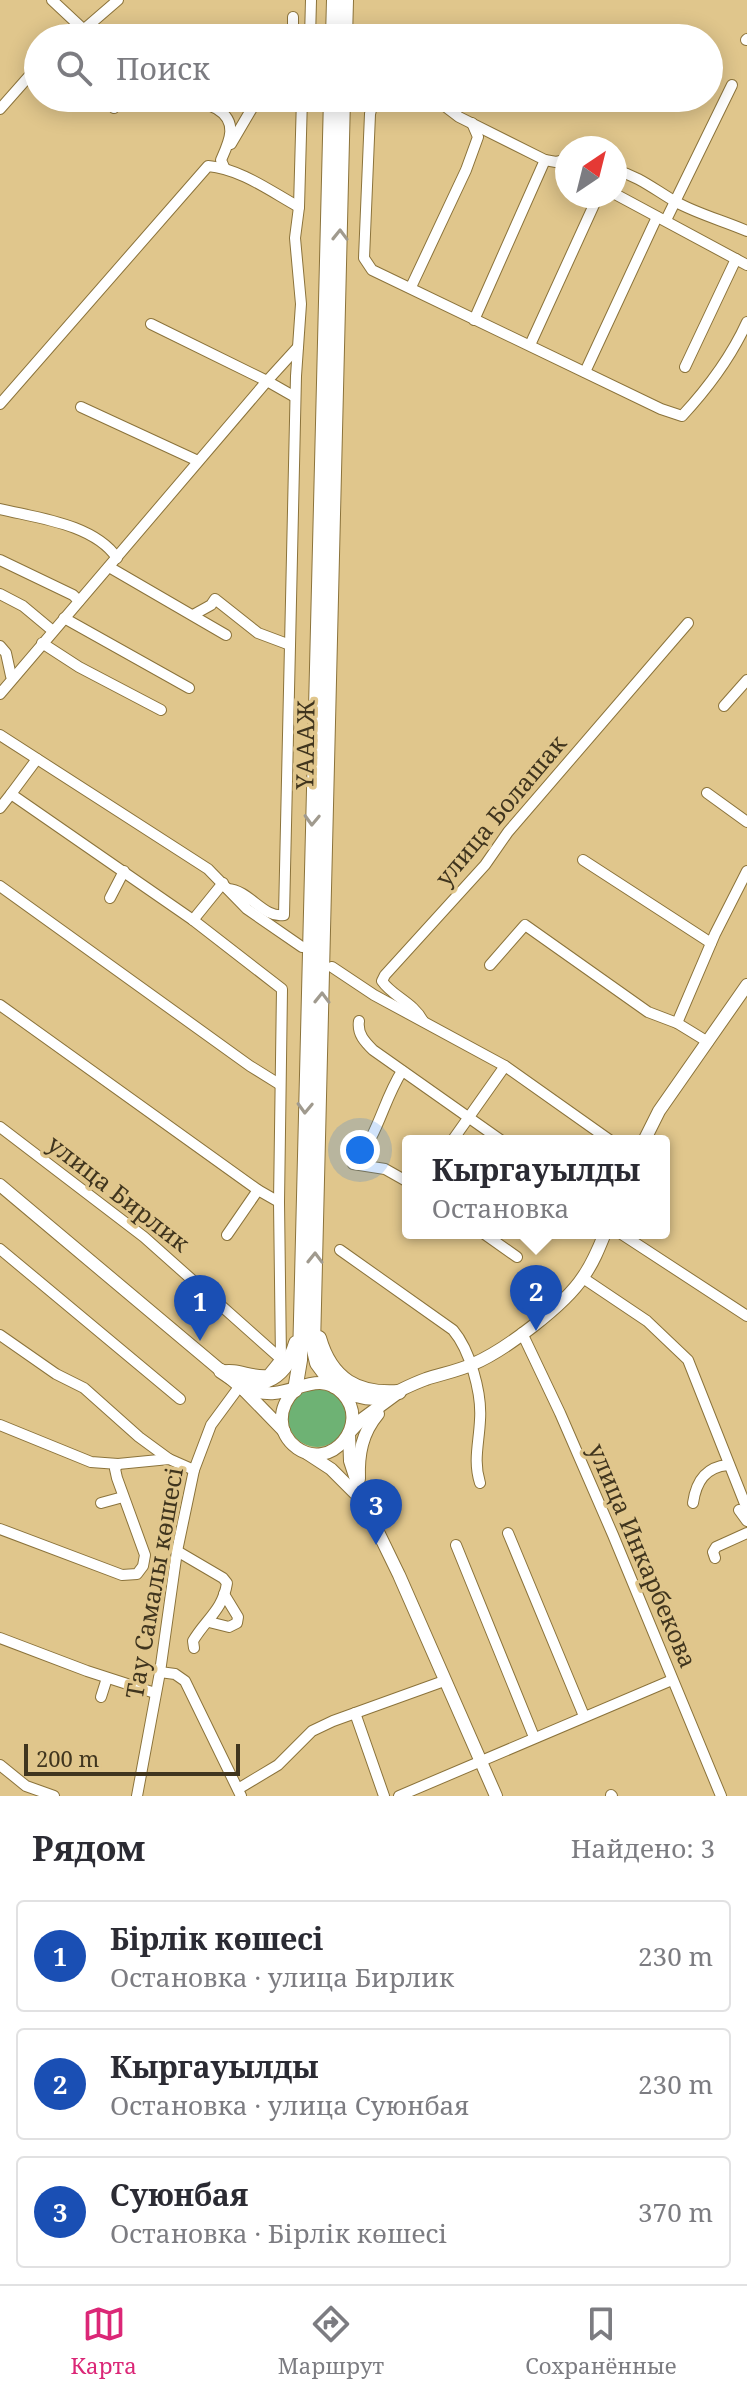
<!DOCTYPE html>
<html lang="ru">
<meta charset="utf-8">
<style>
:root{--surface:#fff;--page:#f2f2f3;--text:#2b2b33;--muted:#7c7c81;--line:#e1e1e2;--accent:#db2777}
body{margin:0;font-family:"Noto Serif",serif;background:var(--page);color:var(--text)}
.compass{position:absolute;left:555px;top:136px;width:72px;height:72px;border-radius:50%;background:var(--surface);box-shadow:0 4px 20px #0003;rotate:35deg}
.scale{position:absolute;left:24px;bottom:20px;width:216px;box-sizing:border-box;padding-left:8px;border:4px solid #40351e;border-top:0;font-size:22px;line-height:28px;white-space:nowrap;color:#40351e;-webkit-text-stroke:6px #e0c68c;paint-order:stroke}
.you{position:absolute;left:360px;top:1150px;width:28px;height:28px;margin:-20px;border:6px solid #fff;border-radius:50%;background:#1a73e8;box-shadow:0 0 0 12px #1a73e833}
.badge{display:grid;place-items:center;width:52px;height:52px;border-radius:50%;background:var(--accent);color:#fff;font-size:26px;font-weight:700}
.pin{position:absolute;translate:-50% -66px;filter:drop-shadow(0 2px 4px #0008)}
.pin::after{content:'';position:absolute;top:42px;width:28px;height:24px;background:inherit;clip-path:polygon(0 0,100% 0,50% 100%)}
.popup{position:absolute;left:402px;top:1135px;width:268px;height:104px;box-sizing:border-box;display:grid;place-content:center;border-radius:8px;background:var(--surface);filter:drop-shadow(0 2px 6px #0005);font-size:26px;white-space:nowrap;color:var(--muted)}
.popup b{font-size:30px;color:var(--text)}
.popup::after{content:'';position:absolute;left:50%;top:100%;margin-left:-16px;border:16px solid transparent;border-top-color:var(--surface)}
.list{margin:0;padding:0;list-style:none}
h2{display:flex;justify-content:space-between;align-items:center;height:104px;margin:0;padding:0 32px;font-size:34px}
h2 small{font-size:26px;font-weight:400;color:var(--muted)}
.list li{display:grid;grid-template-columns:52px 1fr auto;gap:24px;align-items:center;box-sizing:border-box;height:112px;margin:0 16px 16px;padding:0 16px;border:2px solid var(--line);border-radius:8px}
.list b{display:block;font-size:30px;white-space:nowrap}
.list p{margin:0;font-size:26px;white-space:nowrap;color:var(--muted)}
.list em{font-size:26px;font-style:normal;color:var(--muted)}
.icon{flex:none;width:44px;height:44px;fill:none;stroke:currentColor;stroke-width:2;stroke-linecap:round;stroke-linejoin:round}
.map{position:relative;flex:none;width:747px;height:1796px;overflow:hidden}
.search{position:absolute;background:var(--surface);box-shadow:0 4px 20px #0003;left:24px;right:24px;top:24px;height:88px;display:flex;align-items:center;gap:20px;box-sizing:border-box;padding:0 28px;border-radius:44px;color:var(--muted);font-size:30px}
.sheet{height:488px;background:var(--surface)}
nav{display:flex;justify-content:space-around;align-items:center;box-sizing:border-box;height:112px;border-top:2px solid var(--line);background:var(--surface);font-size:22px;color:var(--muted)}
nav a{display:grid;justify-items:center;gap:4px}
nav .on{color:var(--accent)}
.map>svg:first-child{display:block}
</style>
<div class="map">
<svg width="747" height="1796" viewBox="0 0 747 1796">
<rect width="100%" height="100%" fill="#e0c68c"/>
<circle fill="#6eb274" cx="317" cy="1418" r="29"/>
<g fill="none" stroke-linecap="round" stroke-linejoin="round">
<defs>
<g id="minor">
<path d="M 52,0 L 84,30"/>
<path d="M 74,38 L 118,0"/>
<path d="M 226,38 L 229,33"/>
<path d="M 293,38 L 293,17"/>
<path d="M 310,38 L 311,0"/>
<path d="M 746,40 L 747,39"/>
<path d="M 163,98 C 177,107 189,106 205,105 C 210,105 213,107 217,109 C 239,122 229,142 221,160 L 224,167"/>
<path d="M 374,98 L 370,114 L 364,258 L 372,270 L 661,409 L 682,416 C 708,388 731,357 747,322"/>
<path d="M 382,98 L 387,101 L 418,98 L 442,104 L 459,117 L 545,160 L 556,162 L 567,159"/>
<path d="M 114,108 L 116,98"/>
<path d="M 0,109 L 38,66"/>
<path d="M 231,144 L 258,98"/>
<path d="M 615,170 C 639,176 655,190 676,202 C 698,214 724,221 747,231"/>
<path d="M 615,194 L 747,265"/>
<path d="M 666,220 L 732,85"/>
<path d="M 411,287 L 466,170 L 478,137 L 472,123"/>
<path d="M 474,320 L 545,160"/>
<path d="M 530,345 L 598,196"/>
<path d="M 685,367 L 736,259"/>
<path d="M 585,372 L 657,217"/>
<path d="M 295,397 L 267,381 L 298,347"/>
<path d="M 0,404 L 208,166 C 241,169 270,191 299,207"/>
<path d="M 81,407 L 198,461"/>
<path d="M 0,509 C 37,518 94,524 117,558"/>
<path d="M 0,560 L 73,595 L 79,601"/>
<path d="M 109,567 L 226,635"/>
<path d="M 0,594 L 23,606 L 53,631"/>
<path d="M 193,615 L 211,605 L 215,599 L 258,633 L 290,645"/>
<path d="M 64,618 L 189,688"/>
<path d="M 42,643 L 79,667 L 161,710"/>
<path d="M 0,646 L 6,653 L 11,676 L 13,678"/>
<path d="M 0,694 L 267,381 L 151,324"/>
<path d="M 724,706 L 747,680"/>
<path d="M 0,735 L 208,869 L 247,909 L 302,947"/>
<path d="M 37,759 L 11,794 L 193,920 L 282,989 L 279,1202 L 281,1359 L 268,1375 C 251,1377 237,1367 221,1371"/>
<path d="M 707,793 L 747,822"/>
<path d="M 0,808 L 11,794"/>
<path d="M 583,860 L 711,943"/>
<path d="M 0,886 L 250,1066 L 279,1084"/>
<path d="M 228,889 C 249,890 264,919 284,915 L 296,376 L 301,304 L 295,238 L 299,207 L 302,98"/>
<path d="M 110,898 L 124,871"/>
<path d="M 193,920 L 223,883"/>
<path d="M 490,965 L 525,925 L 648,1012 L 677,1023 L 708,1042"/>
<path d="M 332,967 L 374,995 L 505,1066 L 611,1141"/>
<path d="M 0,1005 L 258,1190 L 279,1202"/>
<path d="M 359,1021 C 357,1034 365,1042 373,1050 L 502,1141"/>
<path d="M 423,1021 C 414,1003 392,996 382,981 L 385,975 L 485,865 L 508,832 L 688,623"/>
<path d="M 677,1023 L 715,934 L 747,871"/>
<path d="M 402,1071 C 382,1103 379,1135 353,1164 L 385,1169 L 408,1182"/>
<path d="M 0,1127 L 144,1237 L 281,1359"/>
<path d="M 452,1141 L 505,1066"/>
<path d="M 483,1233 L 517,1257"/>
<path d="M 620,1233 L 747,1316"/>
<path d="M 227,1235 L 258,1190"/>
<path d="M 0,1249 L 180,1399"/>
<path d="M 340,1250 L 453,1330 C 470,1350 482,1393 480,1420 C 479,1443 473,1461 480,1483"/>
<path d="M 583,1278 L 647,1321 L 688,1360 L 747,1509"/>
<path d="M 522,1333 L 560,1413 L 613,1535 L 721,1796"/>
<path d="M 0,1335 L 56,1374 L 84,1388 L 139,1437 L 169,1459"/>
<path d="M 0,1425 L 91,1462 L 118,1464 L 169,1459 L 194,1470"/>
<path d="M 101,1503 L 123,1497"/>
<path d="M 693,1503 C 696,1482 705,1467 728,1465"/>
<path d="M 739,1510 L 747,1521"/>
<path d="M 0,1529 L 122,1575 L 137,1574 L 143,1566 L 145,1555 L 117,1478 L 115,1469 L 118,1464"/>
<path d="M 508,1533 L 584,1716"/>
<path d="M 456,1545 L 534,1737"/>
<path d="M 177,1551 L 223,1578 L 227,1583 C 223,1610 205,1620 193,1641 L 194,1648"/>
<path d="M 715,1558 L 713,1552 L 716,1547 L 747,1533"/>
<path d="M 209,1622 L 229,1627 L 237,1623 L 238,1617 L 224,1594"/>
<path d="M 0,1638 L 87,1671 L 155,1693"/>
<path d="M 160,1672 L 175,1674 L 185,1681 L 241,1796"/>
<path d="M 101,1697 L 107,1678"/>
<path d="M 355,1713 L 384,1796"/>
<path d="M 0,1765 L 26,1786 L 54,1796"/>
<path d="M 238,1789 L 278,1765 L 312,1731 L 333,1721 L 444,1681"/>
<path d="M 611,1795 L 612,1796"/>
<path d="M 137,1796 L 160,1672 L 177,1551 L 194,1470 L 211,1425 L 239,1387"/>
<path d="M 399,1796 L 672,1680"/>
</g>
<g id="major">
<path d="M 644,1141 L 659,1111 L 747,985"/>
<path d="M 0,1185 L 244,1390 L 284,1431"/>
<path d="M 244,1390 C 254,1391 264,1394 274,1393 C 298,1391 322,1371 343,1394 C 371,1424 331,1472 297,1448 C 276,1432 278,1407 295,1390"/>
<path d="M 340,1390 C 383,1409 387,1393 426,1379 C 441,1374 458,1371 473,1364 C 504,1351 565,1305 583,1277 C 593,1263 599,1248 605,1233"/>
<path d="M 399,1392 L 361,1420 L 349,1433 L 350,1461 L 363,1501 L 399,1575 L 496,1796"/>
<path d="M 308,1454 L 331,1469 L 358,1496"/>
<path d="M 359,1479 C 358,1454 362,1433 378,1414"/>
</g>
<g id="highway">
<path d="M 333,38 L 334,0"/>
<path d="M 345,38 L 346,0"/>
<path d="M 319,1338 C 331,1380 358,1395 399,1392"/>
<path d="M 221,1371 C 254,1396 285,1381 296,1343"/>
<path d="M 334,1386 L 317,1363 L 313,1346 L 343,98"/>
<path d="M 295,1390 L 300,1360 L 331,98"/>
</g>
</defs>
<use href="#minor" stroke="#8b733b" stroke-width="12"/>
<use href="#major" stroke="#8b733b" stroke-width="14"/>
<use href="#highway" stroke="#8b733b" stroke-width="16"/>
<use href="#minor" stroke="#fff" stroke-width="10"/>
<use href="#major" stroke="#fff" stroke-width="12"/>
<use href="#highway" stroke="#fff" stroke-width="14"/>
</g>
<defs><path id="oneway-chevron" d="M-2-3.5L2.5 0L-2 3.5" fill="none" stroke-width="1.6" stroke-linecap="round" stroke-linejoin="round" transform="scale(2)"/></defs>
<g stroke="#a09a8e">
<use href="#oneway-chevron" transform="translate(340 235) rotate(-89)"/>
<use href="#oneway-chevron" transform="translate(312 820) rotate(92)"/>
<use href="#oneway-chevron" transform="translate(322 998) rotate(-89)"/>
<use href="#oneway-chevron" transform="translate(305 1108) rotate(92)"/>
<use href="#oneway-chevron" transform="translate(315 1258) rotate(-89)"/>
</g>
<g text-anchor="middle" stroke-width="7" stroke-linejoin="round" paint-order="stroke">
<g font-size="24" fill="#40351e" stroke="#e0c68c">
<text transform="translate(306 745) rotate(-89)" y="8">ҮАААЖ</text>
<text transform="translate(501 811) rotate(-50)" y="8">улица Болашак</text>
<text transform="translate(118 1194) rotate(38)" y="8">улица Бирлик</text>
<text transform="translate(642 1556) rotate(67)" y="8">улица Инкарбекова</text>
<text transform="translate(155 1583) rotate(-80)" y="8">Тау Самалы көшесі</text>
</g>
</g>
</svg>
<svg class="compass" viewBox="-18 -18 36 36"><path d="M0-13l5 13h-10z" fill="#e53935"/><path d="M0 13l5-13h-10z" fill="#7c7c81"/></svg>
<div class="scale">200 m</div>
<div class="you"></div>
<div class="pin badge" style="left:200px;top:1341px;background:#1a4fb4">1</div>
<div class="pin badge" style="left:536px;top:1331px;background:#1a4fb4">2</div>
<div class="popup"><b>Кыргауылды</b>Остановка</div>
<div class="pin badge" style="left:376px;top:1545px;background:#1a4fb4">3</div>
<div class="search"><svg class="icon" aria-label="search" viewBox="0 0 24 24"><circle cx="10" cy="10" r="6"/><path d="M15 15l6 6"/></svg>Поиск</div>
</div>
<section class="sheet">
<h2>Рядом<small>Найдено: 3</small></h2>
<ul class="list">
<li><span class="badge" style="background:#1a4fb4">1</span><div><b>Бірлік көшесі</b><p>Остановка · улица Бирлик</p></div><em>230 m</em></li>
<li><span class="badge" style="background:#1a4fb4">2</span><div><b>Кыргауылды</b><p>Остановка · улица Суюнбая</p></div><em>230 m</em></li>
<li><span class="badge" style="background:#1a4fb4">3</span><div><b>Суюнбая</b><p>Остановка · Бірлік көшесі</p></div><em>370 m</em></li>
</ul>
</section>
<nav>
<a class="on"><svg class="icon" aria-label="map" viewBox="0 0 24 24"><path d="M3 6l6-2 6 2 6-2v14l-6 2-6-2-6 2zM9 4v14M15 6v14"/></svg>Карта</a>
<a><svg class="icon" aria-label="directions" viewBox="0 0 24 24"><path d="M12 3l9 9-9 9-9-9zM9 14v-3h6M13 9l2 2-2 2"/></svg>Маршрут</a>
<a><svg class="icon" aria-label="saved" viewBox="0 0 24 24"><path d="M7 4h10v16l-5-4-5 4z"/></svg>Сохранённые</a>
</nav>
